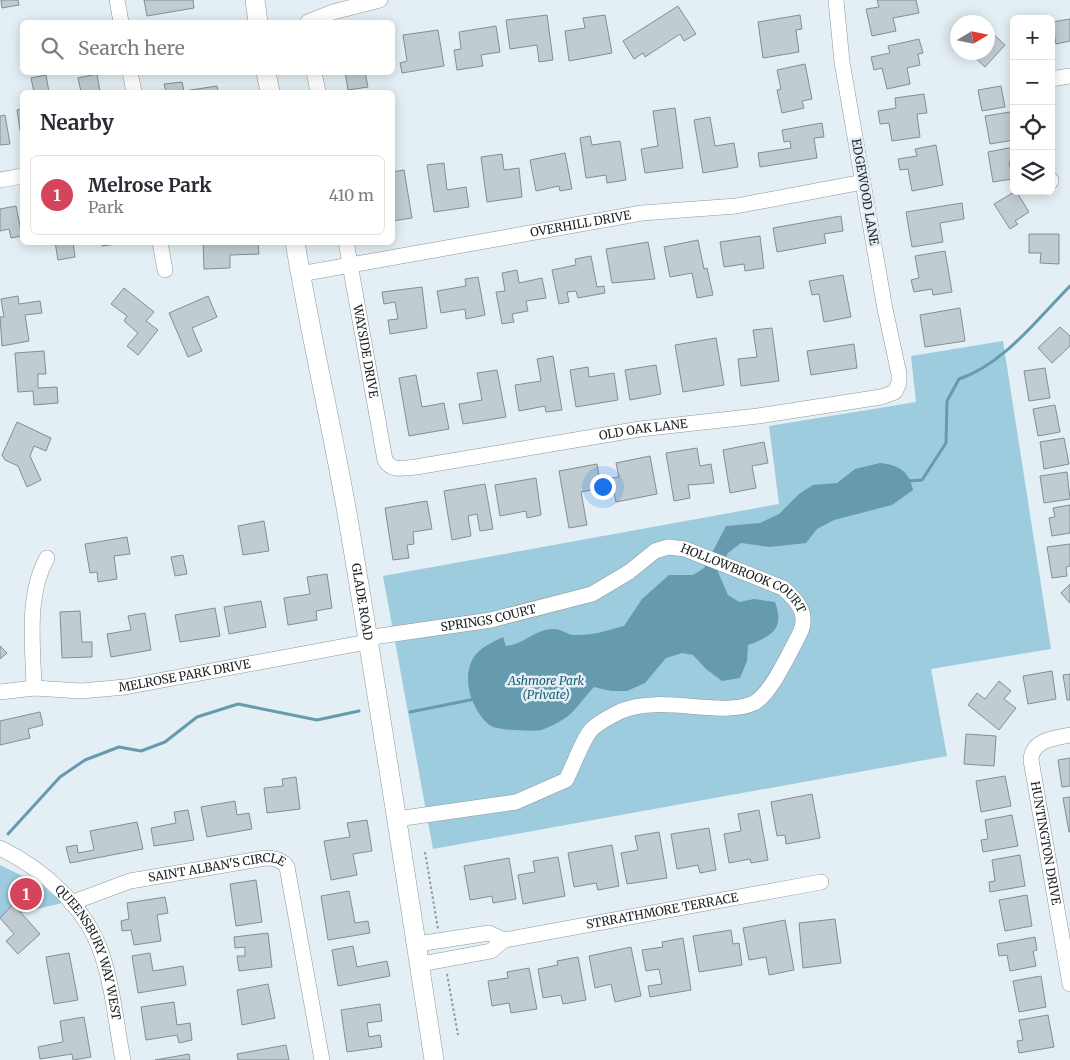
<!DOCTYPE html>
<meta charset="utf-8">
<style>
:root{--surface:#fff;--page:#f2f2f3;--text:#2b2b33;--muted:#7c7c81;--line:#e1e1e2;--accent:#d4445b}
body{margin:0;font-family:Merriweather,serif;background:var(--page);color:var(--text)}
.controls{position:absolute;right:15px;top:15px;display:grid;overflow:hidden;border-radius:8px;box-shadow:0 2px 12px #0003}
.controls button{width:45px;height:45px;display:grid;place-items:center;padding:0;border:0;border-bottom:1px solid var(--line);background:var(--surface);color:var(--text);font:25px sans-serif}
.compass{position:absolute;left:950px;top:15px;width:45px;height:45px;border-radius:50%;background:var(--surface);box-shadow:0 2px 12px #0003;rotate:80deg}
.you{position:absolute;left:602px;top:486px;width:18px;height:18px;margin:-12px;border:4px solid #fff;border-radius:50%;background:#1a73e8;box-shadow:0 0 0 8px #1a73e833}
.badge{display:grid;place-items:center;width:32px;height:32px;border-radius:50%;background:var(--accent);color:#fff;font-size:16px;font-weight:700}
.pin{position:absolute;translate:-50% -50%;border:2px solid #fff;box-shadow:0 1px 5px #0006}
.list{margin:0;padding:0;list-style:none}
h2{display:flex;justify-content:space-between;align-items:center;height:65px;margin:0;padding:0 20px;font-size:21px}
h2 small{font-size:16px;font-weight:400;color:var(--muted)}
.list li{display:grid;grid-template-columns:32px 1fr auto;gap:15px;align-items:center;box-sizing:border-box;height:80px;margin:0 10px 10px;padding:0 10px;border:1px solid var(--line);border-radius:8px}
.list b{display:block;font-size:19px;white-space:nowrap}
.list p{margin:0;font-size:16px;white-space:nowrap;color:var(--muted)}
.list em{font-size:16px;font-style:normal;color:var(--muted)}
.icon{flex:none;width:28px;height:28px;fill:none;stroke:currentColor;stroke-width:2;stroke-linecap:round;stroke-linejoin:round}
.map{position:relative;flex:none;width:1070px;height:1060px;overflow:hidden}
.search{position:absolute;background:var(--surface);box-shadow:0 2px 12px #0003;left:20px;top:20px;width:375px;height:55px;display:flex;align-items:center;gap:12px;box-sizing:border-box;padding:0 18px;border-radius:8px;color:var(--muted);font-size:19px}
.panel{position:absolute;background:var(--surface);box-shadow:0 2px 12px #0003;left:20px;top:90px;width:375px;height:155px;border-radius:8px}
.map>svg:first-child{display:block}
</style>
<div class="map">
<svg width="1070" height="1060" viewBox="0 0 1070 1060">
<rect width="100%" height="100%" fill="#e3eff4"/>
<g fill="#9dccdf">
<path d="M 1003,341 L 1051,649 L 931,669 L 947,756 L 433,849 L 383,576 L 779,504 L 769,426 L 916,402 L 911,356 Z"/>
<path d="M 0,865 L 43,886 L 62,903 L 0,918 Z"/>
</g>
<path fill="#669aaf" d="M 880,463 C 899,465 909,471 913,490 L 892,505 L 834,520 L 817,529 L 806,543 L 770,547 L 741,543 L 728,553 L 718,572 L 728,595 L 739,602 L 754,599 L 775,602 C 785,629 772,636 748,645 L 747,661 L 740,678 L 722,681 L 706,669 L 693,655 L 682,653 L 666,658 L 645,683 L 627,691 L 611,691 L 594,687 C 584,697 574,714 562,720 C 556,724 547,728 541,730 C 532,732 498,730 491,726 C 470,711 458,670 479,651 C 486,645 495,641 503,637 L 506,646 C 523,644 530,634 545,630 C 564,626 563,635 575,635 C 592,636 608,630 624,626 L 642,599 L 669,575 L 693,575 L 704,568 L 726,526 L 760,523 L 779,514 L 799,494 L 813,485 L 837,483 L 855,469 Z"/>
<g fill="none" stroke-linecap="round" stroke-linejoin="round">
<g stroke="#669aaf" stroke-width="3">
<path d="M 908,481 L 922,480 L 946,443 L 947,401 L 959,379 C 1004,364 1037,319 1070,286"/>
<path d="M 410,712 L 475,699"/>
<path d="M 8,834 L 60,777 L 85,760 L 119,747 L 141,751 L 165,742 L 197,717 L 238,704 L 317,720 L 359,711"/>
</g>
</g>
<g fill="#c0ccd1" stroke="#848e93">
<path d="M 1,0 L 18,0 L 19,5 L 2,8 Z"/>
<path d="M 144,0 L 193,0 L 194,8 L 147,16 Z"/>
<path d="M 877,0 L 916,0 L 919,13 L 893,18 L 896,31 L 872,36 L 866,9 L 879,7 Z"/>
<path d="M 678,6 L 696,34 L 684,41 L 680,34 L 645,57 L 643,53 L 634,59 L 623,41 Z"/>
<path d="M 547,15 L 553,60 L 539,62 L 537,45 L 510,49 L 506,20 Z"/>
<path d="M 605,15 L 612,53 L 569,61 L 565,31 L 585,28 L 583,18 Z"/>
<path d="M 800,15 L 802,29 L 796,30 L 799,52 L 763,58 L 758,22 Z"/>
<path d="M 1070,19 L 1070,41 L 1056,44 L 1052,22 Z"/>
<path d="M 496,26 L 500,52 L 481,55 L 483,66 L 457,70 L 454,50 L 461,49 L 459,32 Z"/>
<path d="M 438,30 L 444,66 L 402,73 L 400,63 L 407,61 L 403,35 Z"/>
<path d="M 991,32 L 1005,45 L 985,67 L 971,54 L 988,52 L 988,35 Z"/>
<path d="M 919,39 L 923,53 L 918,54 L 920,65 L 907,68 L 910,84 L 887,89 L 882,68 L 874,70 L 871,57 L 890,53 L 888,46 Z"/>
<path d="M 805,64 L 812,99 L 802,101 L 804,108 L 782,113 L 777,90 L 781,89 L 777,70 Z"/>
<path d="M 345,72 L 365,72 L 368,87 L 348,90 Z"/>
<path d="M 97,74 L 100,92 L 81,92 L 78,78 Z"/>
<path d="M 46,75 L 49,92 L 34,92 L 31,78 Z"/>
<path d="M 182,82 L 184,91 L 217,86 L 218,92 L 166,92 L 164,84 Z"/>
<path d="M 1001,86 L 1005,107 L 982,111 L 978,90 Z"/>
<path d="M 924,94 L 927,113 L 917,114 L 920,137 L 892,141 L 889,123 L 880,124 L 878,111 L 896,108 L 895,98 Z"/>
<path d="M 675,108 L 683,168 L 645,173 L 641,149 L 658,146 L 653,111 Z"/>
<path d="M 22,109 L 22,142 L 17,110 Z"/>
<path d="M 1010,112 L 1014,140 L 990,144 L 985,116 Z"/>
<path d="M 5,115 L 10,144 L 0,145 L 0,116 Z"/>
<path d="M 710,117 L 715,146 L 734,143 L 738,167 L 703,173 L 694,120 Z"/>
<path d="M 822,123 L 824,137 L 814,138 L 817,158 L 760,167 L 758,153 L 791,148 L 790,141 L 784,142 L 782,130 Z"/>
<path d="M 590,136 L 592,145 L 620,141 L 626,180 L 607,183 L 606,175 L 586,178 L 580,138 Z"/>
<path d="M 936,145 L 943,185 L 912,191 L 908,169 L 900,170 L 898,159 L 917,156 L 915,149 Z"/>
<path d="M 1014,147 L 1014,161 L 1009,162 L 1012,179 L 993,182 L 988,152 Z"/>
<path d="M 565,153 L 572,189 L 560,191 L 559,186 L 536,191 L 530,160 Z"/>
<path d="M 502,154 L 504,170 L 519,168 L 522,197 L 487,202 L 481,157 Z"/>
<path d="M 444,163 L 447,190 L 466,187 L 469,207 L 434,212 L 427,165 Z"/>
<path d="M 404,170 L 412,218 L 392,221 L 392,172 Z"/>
<path d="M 1016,191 L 1029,212 L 1015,221 L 1018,224 L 1010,229 L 994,204 Z"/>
<path d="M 962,203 L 964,219 L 940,223 L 943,242 L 912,247 L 906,212 Z"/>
<path d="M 16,206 L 22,236 L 11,238 L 9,229 L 0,231 L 0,209 Z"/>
<path d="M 841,216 L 843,231 L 824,234 L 826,243 L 777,252 L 773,228 Z"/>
<path d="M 1029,234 L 1059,234 L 1059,264 L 1040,263 L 1041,253 L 1029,253 Z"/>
<path d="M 760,236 L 764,268 L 745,271 L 744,264 L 724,267 L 720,242 Z"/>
<path d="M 698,240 L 704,269 L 707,268 L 713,295 L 697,298 L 692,273 L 670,277 L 664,247 Z"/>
<path d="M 55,242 L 73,242 L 75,257 L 58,260 Z"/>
<path d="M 101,242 L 125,242 L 125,243 L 102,246 Z"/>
<path d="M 203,242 L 258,242 L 259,254 L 230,255 L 230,268 L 204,269 Z"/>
<path d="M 648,242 L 655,279 L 612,283 L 606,249 Z"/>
<path d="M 945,251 L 952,292 L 933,295 L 932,289 L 914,292 L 911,280 L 919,278 L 915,256 Z"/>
<path d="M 591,256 L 597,287 L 604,286 L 605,293 L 578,298 L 576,291 L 567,292 L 569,302 L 559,304 L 552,270 L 576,265 L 575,259 Z"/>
<path d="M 517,270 L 519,283 L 542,278 L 546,298 L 526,301 L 528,311 L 512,314 L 514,322 L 502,324 L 496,292 L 505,291 L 502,273 Z"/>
<path d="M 843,275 L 851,317 L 824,322 L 819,294 L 812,295 L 809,281 Z"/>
<path d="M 478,277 L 485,315 L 466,319 L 465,309 L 441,313 L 437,291 L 466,286 L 465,279 Z"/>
<path d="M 422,287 L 427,328 L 390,334 L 388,320 L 398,319 L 395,302 L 384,304 L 382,292 Z"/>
<path d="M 124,288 L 154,312 L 146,321 L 158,330 L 138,355 L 127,346 L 138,333 L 124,321 L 127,316 L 111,304 Z"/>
<path d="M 18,296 L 19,304 L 40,301 L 42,313 L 25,315 L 29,341 L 2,346 L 0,317 L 4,317 L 1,299 Z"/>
<path d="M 208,296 L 217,317 L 192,328 L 202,351 L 188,357 L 169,313 Z"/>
<path d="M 960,308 L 965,341 L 925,347 L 920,315 Z"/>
<path d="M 1060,327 L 1070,336 L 1070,346 L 1052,363 L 1038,348 Z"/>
<path d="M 772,328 L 779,381 L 741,386 L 738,359 L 757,357 L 753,330 Z"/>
<path d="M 716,338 L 724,385 L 683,392 L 675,345 Z"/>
<path d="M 854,344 L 857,368 L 811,375 L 807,351 Z"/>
<path d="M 44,351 L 46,374 L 38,374 L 38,388 L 57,387 L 58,403 L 34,405 L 33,391 L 18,392 L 15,353 Z"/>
<path d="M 553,356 L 562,410 L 546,412 L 545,406 L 519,411 L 515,385 L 541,381 L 537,359 Z"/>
<path d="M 656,365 L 661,394 L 630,400 L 625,370 Z"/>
<path d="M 588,367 L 589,377 L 614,373 L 618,400 L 576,407 L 570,370 Z"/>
<path d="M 1045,368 L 1050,398 L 1029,401 L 1024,371 Z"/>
<path d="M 497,370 L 506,417 L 463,424 L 459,404 L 482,400 L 477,373 Z"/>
<path d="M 416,375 L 422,407 L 444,403 L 449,429 L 409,436 L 399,378 Z"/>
<path d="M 1055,405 L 1060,432 L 1038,436 L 1033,409 Z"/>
<path d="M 17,422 L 51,438 L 46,451 L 34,446 L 30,456 L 41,480 L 27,487 L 18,466 L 5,460 L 2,455 Z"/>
<path d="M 1064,438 L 1069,464 L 1044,469 L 1040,442 Z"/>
<path d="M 764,442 L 768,463 L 752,466 L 756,488 L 730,493 L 723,450 Z"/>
<path d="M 697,448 L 700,466 L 711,464 L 714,483 L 688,485 L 690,498 L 674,501 L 666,453 Z"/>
<path d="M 650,456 L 657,494 L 616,502 L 611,478 L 619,477 L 616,463 Z"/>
<path d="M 597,464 L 601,488 L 581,492 L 587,525 L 569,528 L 559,471 Z"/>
<path d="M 1067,472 L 1070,499 L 1044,503 L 1040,476 Z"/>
<path d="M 536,478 L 541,515 L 527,518 L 526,511 L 500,516 L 495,485 Z"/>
<path d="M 485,484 L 493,529 L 480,531 L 477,514 L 468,516 L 471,536 L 452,540 L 444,491 Z"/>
<path d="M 427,501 L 432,529 L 413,532 L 414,544 L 407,545 L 409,558 L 393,560 L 385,508 Z"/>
<path d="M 1070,505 L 1070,533 L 1052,536 L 1049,518 L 1055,517 L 1053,508 Z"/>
<path d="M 264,521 L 269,551 L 243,555 L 238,526 Z"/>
<path d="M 127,537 L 130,554 L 114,556 L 117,579 L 98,582 L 97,572 L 90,573 L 85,544 Z"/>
<path d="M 1070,544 L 1070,566 L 1066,567 L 1067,576 L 1052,578 L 1047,547 Z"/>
<path d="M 183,555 L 187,574 L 175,576 L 171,557 Z"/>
<path d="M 327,574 L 332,608 L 316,611 L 317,620 L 288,625 L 284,598 L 310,594 L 307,577 Z"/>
<path d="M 1070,584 L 1070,603 L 1061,593 Z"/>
<path d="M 261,601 L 266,627 L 229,634 L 224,607 Z"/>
<path d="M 215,608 L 220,636 L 180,642 L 175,615 Z"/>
<path d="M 80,611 L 82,642 L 92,642 L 92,657 L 62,658 L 60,612 Z"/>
<path d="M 145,613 L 151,650 L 111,657 L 107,634 L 131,630 L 128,616 Z"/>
<path d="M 0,646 L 7,653 L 0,659 Z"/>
<path d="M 1052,671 L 1056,699 L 1028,704 L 1023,676 Z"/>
<path d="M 1070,674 L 1070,700 L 1067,700 L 1063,675 Z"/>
<path d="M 999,681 L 1011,691 L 1004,699 L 1016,708 L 999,730 L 968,705 L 977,693 L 985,699 Z"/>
<path d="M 40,712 L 43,725 L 28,729 L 30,738 L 0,745 L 0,721 Z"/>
<path d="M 966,734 L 996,736 L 994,766 L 964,764 Z"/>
<path d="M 1070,758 L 1070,786 L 1062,787 L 1058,760 Z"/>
<path d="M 1005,776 L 1011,806 L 981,812 L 976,781 Z"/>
<path d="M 296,777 L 300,809 L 267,813 L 264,788 L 283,786 L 282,779 Z"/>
<path d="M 812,794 L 820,838 L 786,844 L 785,835 L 777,836 L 771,802 Z"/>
<path d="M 1070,797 L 1070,832 L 1069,832 L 1063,798 Z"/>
<path d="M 235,801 L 237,815 L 249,813 L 252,829 L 207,837 L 201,807 Z"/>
<path d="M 188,810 L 194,840 L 154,846 L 151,828 L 176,823 L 174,812 Z"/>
<path d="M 759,810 L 768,860 L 751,863 L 750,859 L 729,863 L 724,834 L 741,831 L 738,814 Z"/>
<path d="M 1012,815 L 1018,846 L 983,852 L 981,840 L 988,839 L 985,820 Z"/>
<path d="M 367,820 L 372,851 L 353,854 L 357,875 L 331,880 L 324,841 L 350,837 L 347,823 Z"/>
<path d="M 137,822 L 143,849 L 70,863 L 66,847 L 77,845 L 78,853 L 94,850 L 90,831 Z"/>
<path d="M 709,828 L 716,870 L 700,873 L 698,865 L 677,869 L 671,834 Z"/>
<path d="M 659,832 L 667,878 L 627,884 L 621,853 L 638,850 L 635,836 Z"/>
<path d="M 612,845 L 619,886 L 598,890 L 596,883 L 574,887 L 568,853 Z"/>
<path d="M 1020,855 L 1025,886 L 990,892 L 989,882 L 995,881 L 992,860 Z"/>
<path d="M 558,857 L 565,896 L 523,904 L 518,875 L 535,872 L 533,861 Z"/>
<path d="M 509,858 L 516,899 L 493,903 L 492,896 L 470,900 L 464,866 Z"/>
<path d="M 256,880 L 262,922 L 236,926 L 230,884 Z"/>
<path d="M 349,891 L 355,923 L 368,921 L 370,933 L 328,940 L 321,896 Z"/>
<path d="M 1027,895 L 1032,926 L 1005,931 L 999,900 Z"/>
<path d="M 165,897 L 168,913 L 157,915 L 161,941 L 134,945 L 131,930 L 122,931 L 121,921 L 129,919 L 127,903 Z"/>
<path d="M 13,904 L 40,934 L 18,954 L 6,941 L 14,934 L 0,918 Z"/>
<path d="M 835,919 L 841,963 L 803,968 L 799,923 Z"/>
<path d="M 785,920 L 794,970 L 769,975 L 766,957 L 749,960 L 743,928 Z"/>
<path d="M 731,930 L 733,944 L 739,943 L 742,965 L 699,972 L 693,936 Z"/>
<path d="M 268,933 L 272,967 L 239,971 L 237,956 L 245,956 L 245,947 L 235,948 L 234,937 Z"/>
<path d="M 1035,937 L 1037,950 L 1033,951 L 1036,966 L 1010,971 L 1007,955 L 999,956 L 997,944 Z"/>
<path d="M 683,938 L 691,990 L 650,997 L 648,986 L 662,984 L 659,969 L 646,971 L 642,950 L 663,947 L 662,942 Z"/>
<path d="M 353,946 L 357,967 L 387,961 L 390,976 L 338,986 L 332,950 Z"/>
<path d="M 631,947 L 641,996 L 615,1002 L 611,984 L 595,988 L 589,956 Z"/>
<path d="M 69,953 L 78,1000 L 54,1004 L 46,957 Z"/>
<path d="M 150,953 L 153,971 L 183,966 L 186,985 L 138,993 L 132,956 Z"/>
<path d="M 578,957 L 586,1000 L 563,1004 L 561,995 L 543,998 L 538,969 L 558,965 L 557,961 Z"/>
<path d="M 529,968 L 537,1009 L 511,1013 L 509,1003 L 492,1006 L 488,981 L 508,978 L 507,972 Z"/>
<path d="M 1041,976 L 1046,1007 L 1019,1012 L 1013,981 Z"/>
<path d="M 268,984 L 275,1018 L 242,1025 L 237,990 Z"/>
<path d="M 174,1002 L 177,1025 L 190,1023 L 192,1040 L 179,1043 L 177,1035 L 146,1040 L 141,1007 Z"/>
<path d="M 380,1004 L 382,1021 L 367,1023 L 369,1037 L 380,1035 L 382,1047 L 347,1052 L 341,1010 Z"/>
<path d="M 1048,1015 L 1054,1047 L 1019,1053 L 1017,1041 L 1023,1040 L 1019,1020 Z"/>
<path d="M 84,1017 L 91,1057 L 73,1060 L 72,1054 L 40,1059 L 38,1047 L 63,1042 L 60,1021 Z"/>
<path d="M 286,1045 L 289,1060 L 238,1060 L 237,1054 Z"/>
<path d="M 189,1054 L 190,1060 L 155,1060 Z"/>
</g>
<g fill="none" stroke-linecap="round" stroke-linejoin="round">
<defs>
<g id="minor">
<path d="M 117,0 L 121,22"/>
<path d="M 308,22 L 333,12 L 380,0"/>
<path d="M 130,72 L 134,92"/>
<path d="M 314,72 L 318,92"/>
<path d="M 1051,79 L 1070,76"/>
<path d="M 0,180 L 22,176"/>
<path d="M 1051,180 L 1051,181"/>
<path d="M 160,242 L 165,270"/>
<path id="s1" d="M 346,242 L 385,460 C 391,472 404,468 416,467 L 640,429 L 758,416 L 881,397 L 895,392 L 899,383 L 899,374 L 885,309 L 842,62 L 836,0"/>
<path id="s2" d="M 300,274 L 642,213 L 736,206 L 863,182"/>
<path id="s3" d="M 366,638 L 491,620 L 592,594 L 629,572 L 655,551 L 668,547 L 685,549 L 783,588 C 797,600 809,614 800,633 C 791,650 771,694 754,703 C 722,718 661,694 621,711 C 613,715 599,722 592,729 C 584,736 572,769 566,780 L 516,802 L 397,819"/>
<path d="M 34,688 C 33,646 26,595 47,558"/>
<path id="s4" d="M 0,692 L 34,688 L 81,691 L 125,687 L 367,642"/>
<path id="s5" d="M 1070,735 C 1054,738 1032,740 1031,760 L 1070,984"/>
<path id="s6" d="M 0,848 C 43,869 85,906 101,952 C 113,986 116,1024 123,1060"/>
<path id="s7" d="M 71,903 L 130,881 L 265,858 C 273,858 282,859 287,867 L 322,1060"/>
<path d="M 418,944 L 489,933 L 504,940"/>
<path id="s8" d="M 421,964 L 491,951 L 504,940 L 821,882"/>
</g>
<g id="major">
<path d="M 255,0 L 258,22"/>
<path d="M 266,72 L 270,92"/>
<path id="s9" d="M 295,242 C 310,333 331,422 347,513 C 378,695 406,877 434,1060"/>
</g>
</defs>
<use href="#minor" stroke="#8d989c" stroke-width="16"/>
<use href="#major" stroke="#8d989c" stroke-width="20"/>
<g stroke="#90999d" stroke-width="2" stroke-dasharray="2.5 2.5" stroke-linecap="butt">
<path d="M 425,852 L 438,929"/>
<path d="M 447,974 L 458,1035"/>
</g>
<use href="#minor" stroke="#fff" stroke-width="15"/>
<use href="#major" stroke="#fff" stroke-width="19"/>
</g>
<g text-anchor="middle" stroke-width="5" stroke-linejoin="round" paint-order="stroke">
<g font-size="12" fill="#1d2123" stroke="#e3eff4">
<text transform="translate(865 192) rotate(80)" y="4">EDGEWOOD LANE</text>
<text dy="4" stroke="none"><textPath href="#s2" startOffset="285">OVERHILL DRIVE</textPath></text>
<text dy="4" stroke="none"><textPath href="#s1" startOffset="111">WAYSIDE DRIVE</textPath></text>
<text dy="4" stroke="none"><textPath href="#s1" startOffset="486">OLD OAK LANE</textPath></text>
<text dy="4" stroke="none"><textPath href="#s3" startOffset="404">HOLLOWBROOK COURT</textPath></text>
<text dy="4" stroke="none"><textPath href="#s9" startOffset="366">GLADE ROAD</textPath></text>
<text dy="4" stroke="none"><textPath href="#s3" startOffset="124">SPRINGS COURT</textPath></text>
<text dy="4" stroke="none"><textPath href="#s4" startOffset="186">MELROSE PARK DRIVE</textPath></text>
<text dy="4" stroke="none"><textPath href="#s5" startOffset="135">HUNTINGTON DRIVE</textPath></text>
<text dy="4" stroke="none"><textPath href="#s7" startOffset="151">SAINT ALBAN'S CIRCLE</textPath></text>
<text dy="4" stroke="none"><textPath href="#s8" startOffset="249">STRRATHMORE TERRACE</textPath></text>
<text dy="4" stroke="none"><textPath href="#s6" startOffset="144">QUEENSBURY WAY WEST</textPath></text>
</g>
<g font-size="12" font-style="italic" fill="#195d74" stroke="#e3eff4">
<text x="546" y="685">Ashmore Park<tspan x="546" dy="14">(Private)</tspan></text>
</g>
</g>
</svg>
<div class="controls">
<button>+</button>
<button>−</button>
<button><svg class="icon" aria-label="locate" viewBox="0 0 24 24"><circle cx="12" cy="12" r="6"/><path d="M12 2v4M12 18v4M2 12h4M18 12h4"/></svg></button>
<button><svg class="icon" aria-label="layers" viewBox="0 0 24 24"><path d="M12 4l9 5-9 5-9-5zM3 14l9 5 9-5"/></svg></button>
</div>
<svg class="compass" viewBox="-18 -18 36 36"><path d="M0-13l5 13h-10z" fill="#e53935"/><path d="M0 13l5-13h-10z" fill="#7c7c81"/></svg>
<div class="you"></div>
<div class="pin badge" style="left:26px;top:894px">1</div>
<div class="search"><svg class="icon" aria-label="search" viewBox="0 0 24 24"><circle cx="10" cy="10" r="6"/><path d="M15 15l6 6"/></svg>Search here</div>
<section class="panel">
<h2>Nearby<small></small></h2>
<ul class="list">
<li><span class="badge">1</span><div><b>Melrose Park</b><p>Park</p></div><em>410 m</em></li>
</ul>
</section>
</div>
